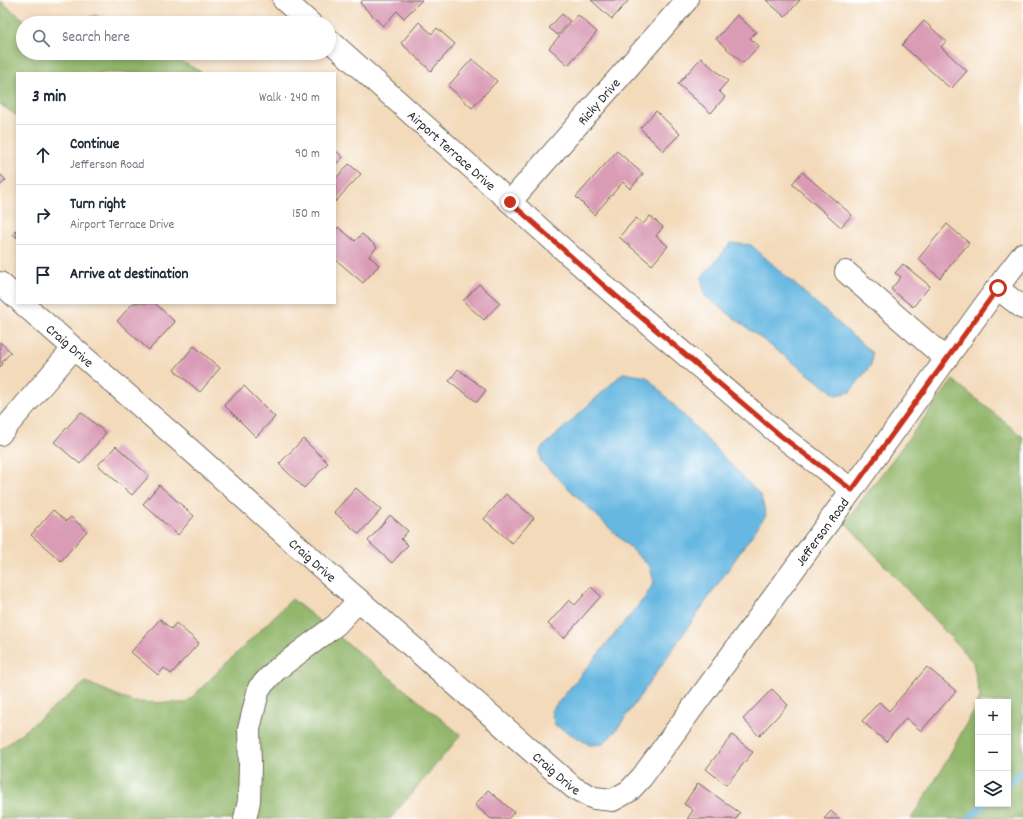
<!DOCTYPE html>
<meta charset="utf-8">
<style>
:root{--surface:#fff;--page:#f2f2f3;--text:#1f2937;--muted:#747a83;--line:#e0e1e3}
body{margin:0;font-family:Dekko,sans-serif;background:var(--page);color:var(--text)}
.controls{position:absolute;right:12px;bottom:12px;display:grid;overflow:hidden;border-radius:0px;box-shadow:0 2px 6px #0003}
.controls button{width:36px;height:36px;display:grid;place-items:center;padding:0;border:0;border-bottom:1px solid var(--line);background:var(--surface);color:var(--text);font:20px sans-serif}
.stop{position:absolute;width:12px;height:12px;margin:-9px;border:3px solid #c8321e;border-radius:50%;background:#fff}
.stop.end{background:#c8321e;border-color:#fff;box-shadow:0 1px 4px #0008}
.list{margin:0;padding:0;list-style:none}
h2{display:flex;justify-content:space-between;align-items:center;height:52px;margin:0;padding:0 16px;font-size:17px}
h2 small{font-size:13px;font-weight:400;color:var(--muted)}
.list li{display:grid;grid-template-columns:26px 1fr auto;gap:12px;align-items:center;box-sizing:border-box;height:60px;padding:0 16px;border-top:1px solid var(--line)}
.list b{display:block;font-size:15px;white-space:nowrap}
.list p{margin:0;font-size:13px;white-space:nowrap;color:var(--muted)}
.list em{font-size:13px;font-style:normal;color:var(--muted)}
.icon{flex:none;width:22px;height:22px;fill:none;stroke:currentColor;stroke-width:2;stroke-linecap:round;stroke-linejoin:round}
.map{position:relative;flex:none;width:1023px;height:819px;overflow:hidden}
.search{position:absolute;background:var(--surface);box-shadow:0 2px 6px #0003;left:16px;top:16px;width:320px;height:44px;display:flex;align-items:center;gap:10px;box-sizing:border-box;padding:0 14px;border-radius:22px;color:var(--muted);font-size:15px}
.panel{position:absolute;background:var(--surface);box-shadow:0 2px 6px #0003;left:16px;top:72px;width:320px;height:232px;border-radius:0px}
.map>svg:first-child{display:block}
</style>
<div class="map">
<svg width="1023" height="819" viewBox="0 0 1023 819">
<rect width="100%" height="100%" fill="#fff"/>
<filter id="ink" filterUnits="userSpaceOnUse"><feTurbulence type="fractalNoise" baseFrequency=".025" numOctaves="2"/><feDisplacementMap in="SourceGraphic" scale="8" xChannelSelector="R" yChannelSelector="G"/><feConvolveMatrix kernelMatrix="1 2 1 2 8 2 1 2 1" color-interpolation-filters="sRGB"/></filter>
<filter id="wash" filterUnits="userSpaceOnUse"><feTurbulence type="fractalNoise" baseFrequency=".012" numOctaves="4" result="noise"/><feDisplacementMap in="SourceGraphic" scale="16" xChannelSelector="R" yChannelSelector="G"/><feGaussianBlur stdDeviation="0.9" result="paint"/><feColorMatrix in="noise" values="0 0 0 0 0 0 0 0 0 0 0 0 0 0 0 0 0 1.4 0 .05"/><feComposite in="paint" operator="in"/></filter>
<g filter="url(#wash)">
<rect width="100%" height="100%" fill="#f3daba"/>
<g fill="#92b66b" stroke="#5e704b" fill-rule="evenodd">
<path d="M 0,1 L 28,23 L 23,23 L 23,53 L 166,53 L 201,72 L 202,73 L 17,73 L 17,116 L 0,104 Z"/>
<path d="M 95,15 L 111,23 L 78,23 Z"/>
<path d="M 953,380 L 1023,437 L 1023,819 L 911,819 L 941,771 L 980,698 L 973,662 L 845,522 ZM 978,702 L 1008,702 L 1008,804 L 978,804 Z"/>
<path d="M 292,599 L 461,735 L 390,819 L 0,819 L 0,750 L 86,682 L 133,702 L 186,703 Z"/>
</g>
<g fill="#66b7e1" stroke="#487186">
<path d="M 731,243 L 751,245 L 872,353 L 871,365 L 850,392 L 836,395 L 705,296 L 701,278 Z"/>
<path d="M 623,373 L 647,377 L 761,496 L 766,515 L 615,732 L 603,744 L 590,745 L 555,725 L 551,711 L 646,596 L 654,582 L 650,567 L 541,462 L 540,450 Z"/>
</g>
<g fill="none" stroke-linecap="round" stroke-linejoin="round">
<g stroke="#66b7e1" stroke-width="6">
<path d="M 1008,784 L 1023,771"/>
<path d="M 968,819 L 985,804"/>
</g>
</g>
<g id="blocks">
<g fill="#da9cb5">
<path d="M 363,0 L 422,0 L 404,18 L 397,11 L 383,26 L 360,3 Z"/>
<path d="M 591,0 L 629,0 L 612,19 Z"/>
<path d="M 766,0 L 800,0 L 785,17 Z"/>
<path d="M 562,14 L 570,21 L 558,35 L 549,28 Z"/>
<path d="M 578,15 L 597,32 L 568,65 L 549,48 Z"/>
<path d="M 737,15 L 756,32 L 750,38 L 759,46 L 743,63 L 716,39 Z"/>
<path d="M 924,21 L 946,41 L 941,47 L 967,71 L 951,89 L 902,45 Z"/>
<path d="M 419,22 L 432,34 L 437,28 L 455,44 L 431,71 L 401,43 Z"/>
<path d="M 701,58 L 728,81 L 719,91 L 725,97 L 711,113 L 678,84 Z"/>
<path d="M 472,59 L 497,81 L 472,108 L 448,86 Z"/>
<path d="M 656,111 L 680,134 L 663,151 L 640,128 Z"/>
<path d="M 335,150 L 343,157 L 335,165 Z"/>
<path d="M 617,151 L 643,174 L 630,189 L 623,182 L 594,215 L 576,197 Z"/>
<path d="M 349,164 L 361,174 L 335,202 L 335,179 Z"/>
<path d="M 802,172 L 852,215 L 841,227 L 792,184 Z"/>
<path d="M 0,174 L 6,180 L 0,186 Z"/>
<path d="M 650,216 L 663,227 L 656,236 L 668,246 L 652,265 L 619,237 L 636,218 L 643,224 Z"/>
<path d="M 947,224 L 969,243 L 940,278 L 918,259 Z"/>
<path d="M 338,227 L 355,241 L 362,234 L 377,247 L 369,256 L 379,265 L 363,283 L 335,259 L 335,231 Z"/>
<path d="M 17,229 L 17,238 L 13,234 Z"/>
<path d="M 903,264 L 930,286 L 913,307 L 891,289 L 901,277 L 895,273 Z"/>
<path d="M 479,284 L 500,303 L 484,320 L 463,301 Z"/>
<path d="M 133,303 L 155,303 L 175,322 L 149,350 L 117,321 Z"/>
<path d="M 0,342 L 11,352 L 2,362 L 3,364 L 0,367 Z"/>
<path d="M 194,346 L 220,368 L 200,392 L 174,370 Z"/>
<path d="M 458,369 L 486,390 L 477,402 L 449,381 Z"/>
<path d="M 244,386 L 275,417 L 256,437 L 224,405 Z"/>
<path d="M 81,412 L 106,433 L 80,464 L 54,442 Z"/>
<path d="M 303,439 L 328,463 L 304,488 L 279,464 Z"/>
<path d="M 116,446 L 149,476 L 132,495 L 98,465 Z"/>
<path d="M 159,485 L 194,516 L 178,535 L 143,504 Z"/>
<path d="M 356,488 L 381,510 L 359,534 L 334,512 Z"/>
<path d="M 506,494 L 534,518 L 512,543 L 484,519 Z"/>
<path d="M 53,510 L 66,521 L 71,517 L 87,531 L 61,561 L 31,535 Z"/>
<path d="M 390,515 L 408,531 L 401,539 L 408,545 L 392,563 L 368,541 Z"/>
<path d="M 591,587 L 601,596 L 564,638 L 548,624 L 569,600 L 575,605 Z"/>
<path d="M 160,619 L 171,629 L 176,623 L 199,643 L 171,674 L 164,668 L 158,675 L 131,652 Z"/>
<path d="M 927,667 L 956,691 L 921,731 L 906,718 L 886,742 L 862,721 L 879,702 L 889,711 Z"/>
<path d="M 772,689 L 788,705 L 759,736 L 743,719 Z"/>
<path d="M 732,735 L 753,752 L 726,785 L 706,769 Z"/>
<path d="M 698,783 L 740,813 L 736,819 L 687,819 L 693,810 L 684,804 Z"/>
<path d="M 488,790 L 514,812 L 508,819 L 491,819 L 475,805 Z"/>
<path d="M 831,811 L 840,819 L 824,819 Z"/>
</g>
</g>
</g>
<g filter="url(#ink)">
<use href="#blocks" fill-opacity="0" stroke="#71685d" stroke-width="1"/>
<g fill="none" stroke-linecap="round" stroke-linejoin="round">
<defs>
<g id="minor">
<path d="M 284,0 L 310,23"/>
<path id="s1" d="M 329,40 L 602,284 L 781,436 L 852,490"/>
<path id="s2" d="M 510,202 L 687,0"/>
<path d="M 846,272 L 946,359"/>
<path d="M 0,283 L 17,298"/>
<path d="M 997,288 L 1023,308"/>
<path id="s3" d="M 22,303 L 195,454 L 321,567 L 574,788 L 594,798 L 613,800 L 629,791 L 642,777 L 852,490 L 997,288 L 1023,254"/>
<path d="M 0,434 L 73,349"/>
<path d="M 245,819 L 249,801 L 250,766 L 249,729 L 259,688 L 276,670 L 336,625 L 359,600"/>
</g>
</defs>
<use href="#minor" stroke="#71685d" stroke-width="24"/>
<use href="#minor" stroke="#fff" stroke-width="22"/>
</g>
</g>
<g fill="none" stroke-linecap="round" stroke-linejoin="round" filter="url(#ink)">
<path stroke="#c8321e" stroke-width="5" d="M 510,202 L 602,284 L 781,436 L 852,490 L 998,288"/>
</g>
<g text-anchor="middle" stroke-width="4" stroke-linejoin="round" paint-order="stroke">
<g font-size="14" fill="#2b2b2b" stroke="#fff">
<text dy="5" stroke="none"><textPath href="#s2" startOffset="134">Ricky Drive</textPath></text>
<text dy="5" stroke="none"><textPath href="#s1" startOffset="165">Airport Terrace Drive</textPath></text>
<text dy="5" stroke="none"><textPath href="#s3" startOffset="64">Craig Drive</textPath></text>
<text dy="5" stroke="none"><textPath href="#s3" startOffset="1118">Jefferson Road</textPath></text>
<text dy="5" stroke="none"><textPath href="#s3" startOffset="388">Craig Drive</textPath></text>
<text dy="5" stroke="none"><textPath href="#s3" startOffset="712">Craig Drive</textPath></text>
</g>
</g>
</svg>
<div class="controls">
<button>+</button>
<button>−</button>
<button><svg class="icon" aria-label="layers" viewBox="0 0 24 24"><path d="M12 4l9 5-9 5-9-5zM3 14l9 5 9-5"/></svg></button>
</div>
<div class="stop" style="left:998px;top:288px"></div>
<div class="stop end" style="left:510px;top:202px"></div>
<div class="search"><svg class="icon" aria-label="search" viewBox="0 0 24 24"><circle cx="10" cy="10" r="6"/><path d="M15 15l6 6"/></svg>Search here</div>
<section class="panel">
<h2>3 min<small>Walk · 240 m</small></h2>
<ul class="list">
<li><svg class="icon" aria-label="ahead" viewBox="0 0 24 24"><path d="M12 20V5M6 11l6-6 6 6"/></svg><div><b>Continue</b><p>Jefferson Road</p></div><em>90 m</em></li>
<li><svg class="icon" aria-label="right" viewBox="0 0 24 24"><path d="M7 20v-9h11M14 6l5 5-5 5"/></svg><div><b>Turn right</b><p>Airport Terrace Drive</p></div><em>150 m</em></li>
<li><svg class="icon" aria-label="arrive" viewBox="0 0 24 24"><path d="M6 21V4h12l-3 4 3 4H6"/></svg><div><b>Arrive at destination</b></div></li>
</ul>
</section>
</div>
